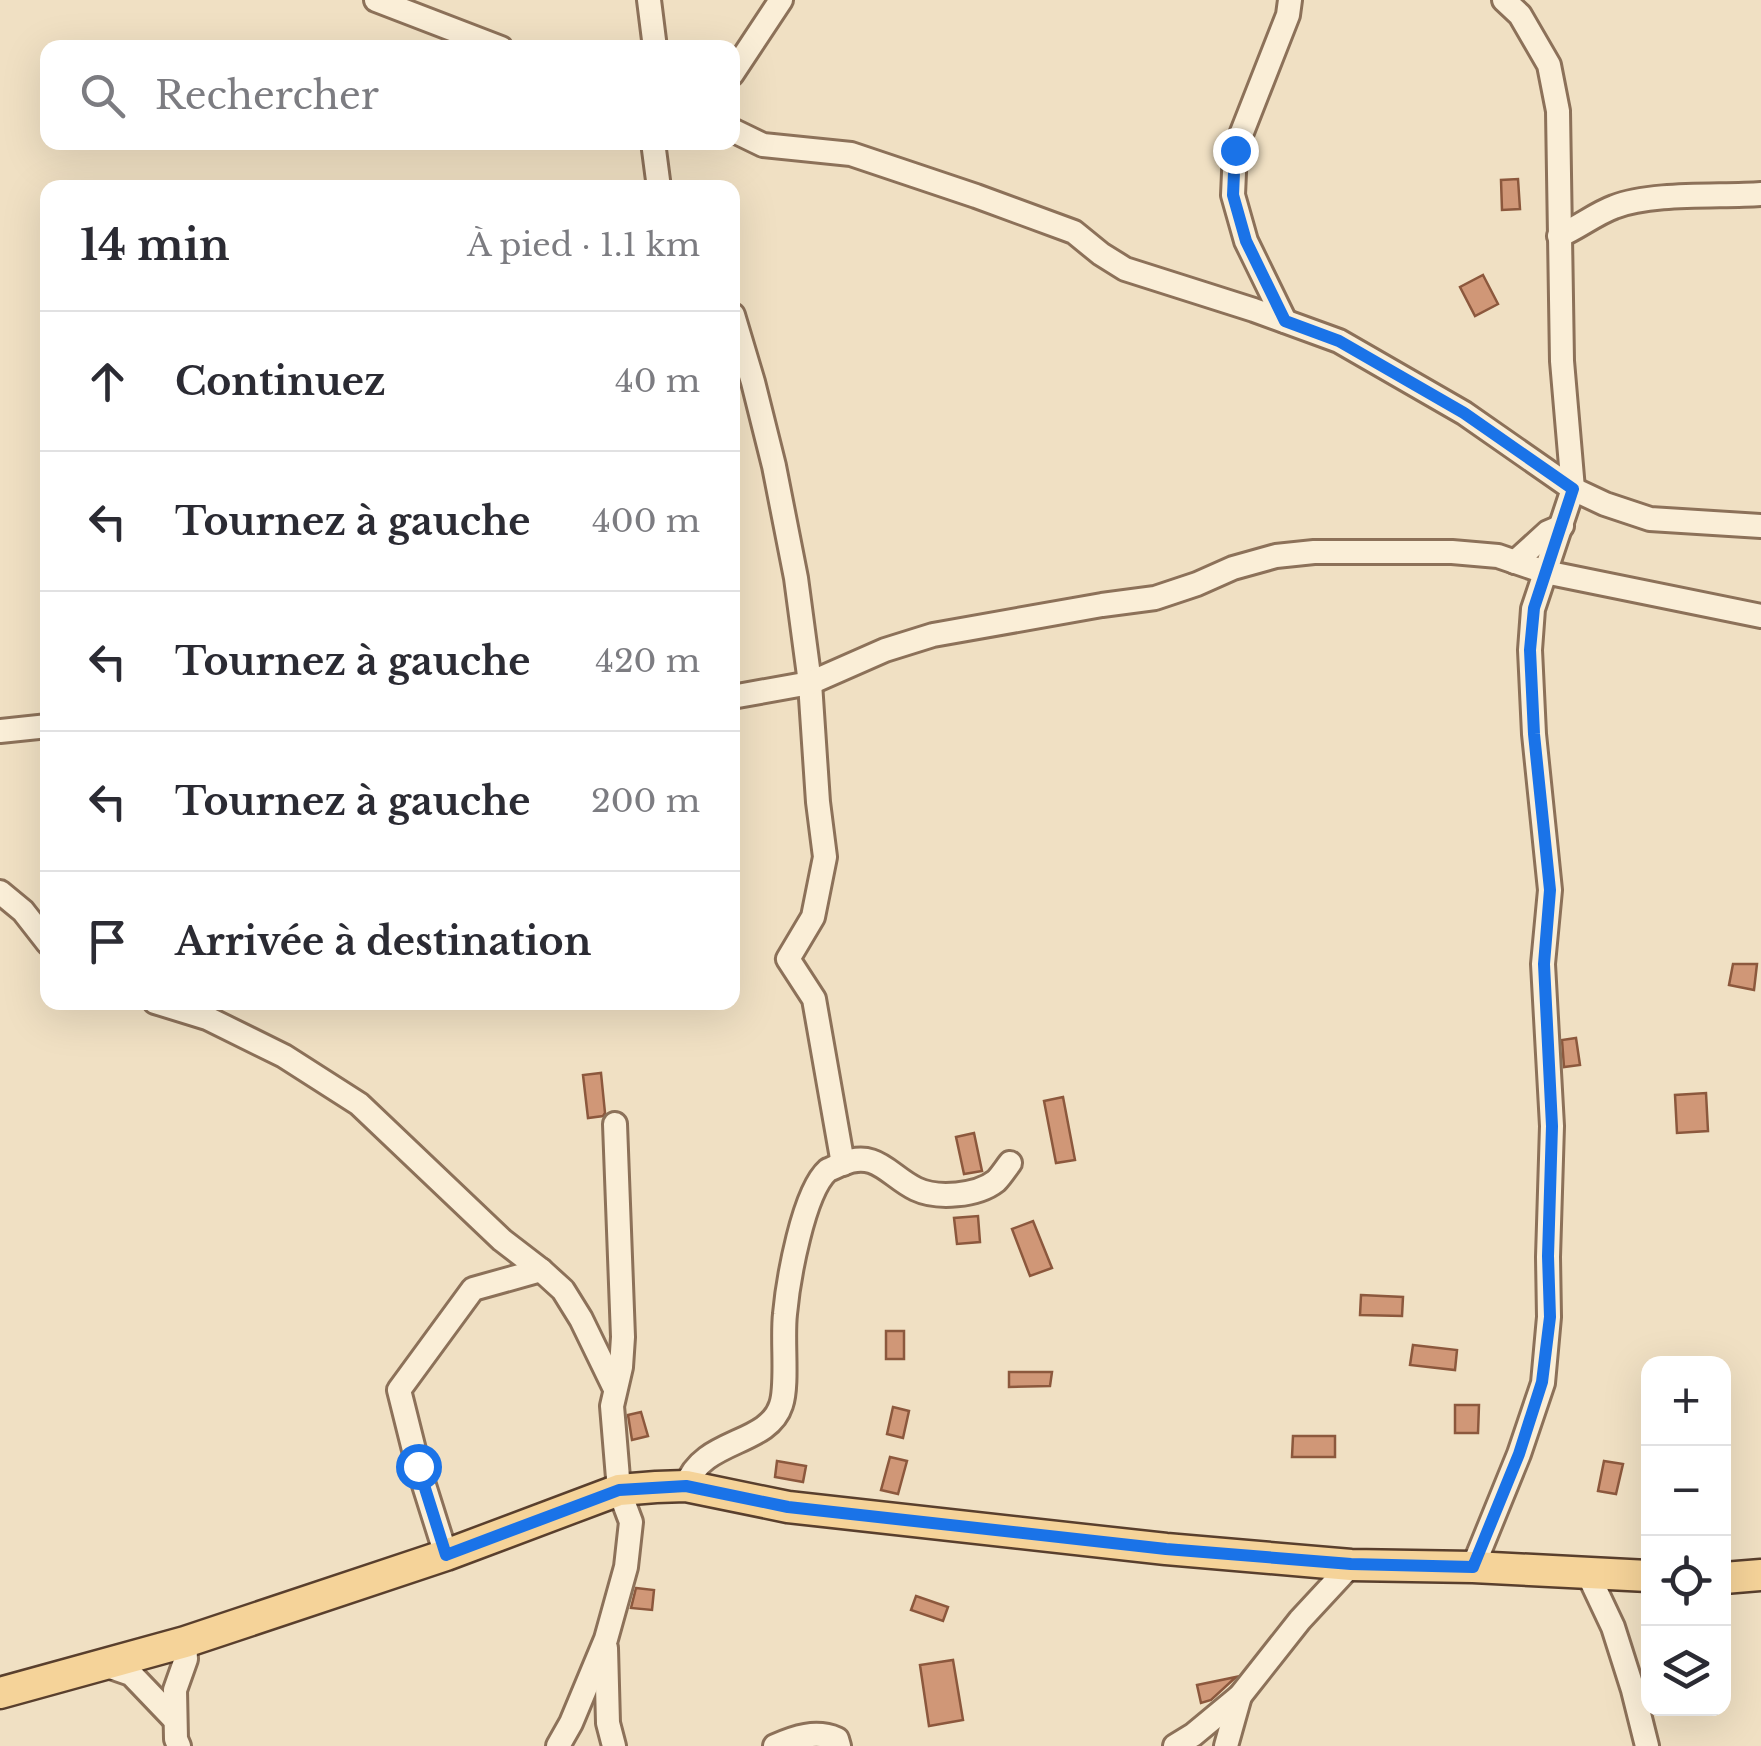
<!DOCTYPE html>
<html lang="fr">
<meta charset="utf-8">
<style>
:root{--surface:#fff;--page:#f7f7f7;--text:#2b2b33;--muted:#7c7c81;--line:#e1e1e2}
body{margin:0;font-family:"Libre Baskerville",serif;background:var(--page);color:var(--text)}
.controls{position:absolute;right:30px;bottom:30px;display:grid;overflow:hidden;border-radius:20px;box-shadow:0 10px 40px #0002}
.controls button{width:90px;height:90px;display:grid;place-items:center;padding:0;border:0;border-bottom:2px solid var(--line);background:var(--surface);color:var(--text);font:50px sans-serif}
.stop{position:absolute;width:30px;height:30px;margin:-22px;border:8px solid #1a73e8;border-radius:50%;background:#fff}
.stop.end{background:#1a73e8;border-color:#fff;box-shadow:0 2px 10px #0008}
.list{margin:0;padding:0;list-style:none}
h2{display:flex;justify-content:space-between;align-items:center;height:130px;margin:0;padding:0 40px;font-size:42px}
h2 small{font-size:32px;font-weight:400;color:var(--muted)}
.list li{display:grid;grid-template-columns:65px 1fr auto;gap:30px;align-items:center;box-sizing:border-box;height:140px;padding:0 40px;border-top:2px solid var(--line)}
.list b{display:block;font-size:38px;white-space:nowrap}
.list em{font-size:32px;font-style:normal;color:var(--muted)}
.icon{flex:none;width:55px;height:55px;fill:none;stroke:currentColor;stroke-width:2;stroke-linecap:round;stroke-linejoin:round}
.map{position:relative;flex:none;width:1761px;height:1746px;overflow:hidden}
.search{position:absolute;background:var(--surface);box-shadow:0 10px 40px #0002;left:40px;top:40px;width:700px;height:110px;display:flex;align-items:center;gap:25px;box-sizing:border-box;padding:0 35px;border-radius:20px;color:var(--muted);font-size:38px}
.panel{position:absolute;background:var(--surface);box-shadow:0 10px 40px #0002;left:40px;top:180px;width:700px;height:830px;border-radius:20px}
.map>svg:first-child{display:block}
</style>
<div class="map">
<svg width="1761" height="1746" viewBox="0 0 1761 1746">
<rect width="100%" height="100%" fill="#f0e0c3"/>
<g fill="#d09777" stroke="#8c583d" stroke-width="2.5">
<path d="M 1518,179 L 1520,209 L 1502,210 L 1501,180 Z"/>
<path d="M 1483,275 L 1498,304 L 1475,316 L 1460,287 Z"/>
<path d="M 1733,964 L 1757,964 L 1754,990 L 1729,985 Z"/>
<path d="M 1576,1038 L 1580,1065 L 1564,1067 L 1562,1040 Z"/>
<path d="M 601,1073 L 605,1113 L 603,1116 L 588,1118 L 583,1075 Z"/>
<path d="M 1706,1093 L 1708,1131 L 1677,1133 L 1675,1095 Z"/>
<path d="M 1063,1097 L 1075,1160 L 1056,1163 L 1044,1101 Z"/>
<path d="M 974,1133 L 982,1171 L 964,1174 L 956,1137 Z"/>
<path d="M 978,1216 L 980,1242 L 957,1244 L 954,1218 Z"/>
<path d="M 1033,1221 L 1052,1268 L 1030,1276 L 1012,1229 Z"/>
<path d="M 1361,1295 L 1403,1297 L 1402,1316 L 1360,1315 Z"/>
<rect x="886" y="1331" width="18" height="28"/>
<path d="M 1413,1345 L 1457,1350 L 1455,1370 L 1410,1365 Z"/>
<path d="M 1009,1372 L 1052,1372 L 1050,1386 L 1009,1387 Z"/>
<path d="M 1455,1405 L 1479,1405 L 1478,1433 L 1455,1433 Z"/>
<path d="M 893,1407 L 909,1411 L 903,1438 L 887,1434 Z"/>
<path d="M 641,1412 L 648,1436 L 632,1440 L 628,1415 Z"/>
<path d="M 1293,1436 L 1335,1436 L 1335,1457 L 1292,1457 Z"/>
<path d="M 890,1457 L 907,1461 L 898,1494 L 881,1490 Z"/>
<path d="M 777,1461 L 806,1466 L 803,1482 L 775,1477 Z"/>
<path d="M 1604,1461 L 1623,1464 L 1616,1494 L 1598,1491 Z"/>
<path d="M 636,1588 L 654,1590 L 652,1610 L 631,1608 Z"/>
<path d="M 916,1596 L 948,1607 L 943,1621 L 911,1610 Z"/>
<path d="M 953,1660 L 963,1720 L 929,1726 L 920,1665 Z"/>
<path d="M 1236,1677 L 1211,1700 L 1201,1703 L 1197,1685 Z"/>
</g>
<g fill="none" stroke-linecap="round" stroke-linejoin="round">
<defs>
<g id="minor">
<path d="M 376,0 L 501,48"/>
<path d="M 649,0 L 655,48"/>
<path d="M 732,74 L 781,0"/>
<path d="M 732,130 L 763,145 L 851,154 L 976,196 L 1074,232 L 1101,254 L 1125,269 L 1254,310 L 1339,341 L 1464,413 L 1573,489 L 1605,504 L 1650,519 L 1761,526"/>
<path d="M 653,142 L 659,188"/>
<path d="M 1559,236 C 1578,228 1595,214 1614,207 C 1652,192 1719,197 1761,194"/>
<path d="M 733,315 L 753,382 L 774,466 L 796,578 L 810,683 L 818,802 L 825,857 L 813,917 L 788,959 L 814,999 L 843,1164"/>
<path d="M 1285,321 L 1246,241 L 1233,195 L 1235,150 L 1288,15 L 1290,0"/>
<path d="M 1515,562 L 1548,532 L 1562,526"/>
<path d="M 732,697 L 810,683 L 885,650 L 933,635 L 1102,605 L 1155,598 L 1197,584 L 1233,568 L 1276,556 L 1314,552 L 1452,552 L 1498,556 L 1545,572 L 1761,616"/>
<path d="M 0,731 L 48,726"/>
<path d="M 0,892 L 23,911 L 48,943"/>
<path d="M 155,1002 L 207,1018 L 284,1056 L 359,1104 L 502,1240 L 541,1270 L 563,1290 L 581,1319 L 615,1389"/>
<path d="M 686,1486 C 702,1438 768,1446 781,1405 C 788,1385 782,1339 785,1314 C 788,1281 803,1192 828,1170 C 829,1170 841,1164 842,1164 C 876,1149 889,1176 916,1189 C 937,1199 977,1196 996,1181 C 1001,1176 1006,1168 1010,1163"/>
<path d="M 446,1555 L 418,1466 L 399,1390 L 473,1289 L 541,1270"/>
<path d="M 1473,1567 L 1519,1454 L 1543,1383 L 1549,1317 L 1548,1257 L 1552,1126 L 1543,964 L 1550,890 L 1534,734 L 1530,650 L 1533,609 L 1573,489 L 1562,361 L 1558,111 L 1549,65 L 1520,15 L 1504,0"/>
<path d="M 1588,1574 L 1613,1627 L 1633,1690 L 1647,1746"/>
<path d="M 606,1648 L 608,1723 L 614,1746"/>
<path d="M 105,1665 L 131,1674 L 175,1720"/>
<path d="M 179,1746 L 176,1739 L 175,1690 L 186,1659 L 185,1642"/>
<path d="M 558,1746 L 571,1723 L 606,1639 L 626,1567 L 631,1522 L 619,1490 L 612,1406 L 621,1367 L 623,1337 L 615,1124"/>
<path d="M 775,1746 C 795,1737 816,1730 837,1739 L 839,1746"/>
<path d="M 1175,1746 L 1193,1735 L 1240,1696 L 1300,1620 L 1351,1565"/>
<path d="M 1226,1746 L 1240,1696"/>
</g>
<g id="major">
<path d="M 1724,1578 L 1761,1575"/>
<path d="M 0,1693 L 185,1642 L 446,1555 L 619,1490 L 656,1487 L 686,1486 L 788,1507 L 1166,1549 L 1351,1565 L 1473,1567 L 1648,1576"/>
</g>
</defs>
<use href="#minor" stroke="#8c7159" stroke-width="28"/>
<use href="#major" stroke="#593f2d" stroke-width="35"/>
<use href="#minor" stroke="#faeed7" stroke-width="22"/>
<use href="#major" stroke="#f5d399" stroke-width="30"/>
</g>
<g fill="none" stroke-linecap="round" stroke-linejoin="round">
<path stroke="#1a73e8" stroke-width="12" d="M 418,1466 L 446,1555 L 619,1490 L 686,1486 L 788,1507 L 1166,1549 L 1351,1564 L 1473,1567 L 1519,1454 L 1542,1382 L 1550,1317 L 1548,1256 L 1552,1126 L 1544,964 L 1550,890 L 1534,734 L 1530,650 L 1534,608 L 1573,489 L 1464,413 L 1339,341 L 1285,321 L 1246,241 L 1233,195 L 1235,150"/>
</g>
</svg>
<div class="controls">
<button>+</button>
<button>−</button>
<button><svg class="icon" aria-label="locate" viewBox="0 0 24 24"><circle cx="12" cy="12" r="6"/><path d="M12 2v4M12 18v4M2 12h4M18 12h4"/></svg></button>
<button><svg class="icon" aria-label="layers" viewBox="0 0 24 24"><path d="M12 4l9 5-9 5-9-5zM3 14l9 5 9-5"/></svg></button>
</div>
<div class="stop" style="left:418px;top:1466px"></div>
<div class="stop end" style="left:1235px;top:150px"></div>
<div class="search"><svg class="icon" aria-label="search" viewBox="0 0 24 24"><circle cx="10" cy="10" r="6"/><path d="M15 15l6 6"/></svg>Rechercher</div>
<section class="panel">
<h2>14 min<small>À pied · 1.1 km</small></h2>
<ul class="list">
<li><svg class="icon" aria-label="ahead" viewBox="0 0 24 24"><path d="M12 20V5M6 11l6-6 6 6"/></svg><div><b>Continuez</b></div><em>40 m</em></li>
<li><svg class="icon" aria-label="left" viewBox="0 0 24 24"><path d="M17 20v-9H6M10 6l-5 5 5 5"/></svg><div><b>Tournez à gauche</b></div><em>400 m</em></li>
<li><svg class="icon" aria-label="left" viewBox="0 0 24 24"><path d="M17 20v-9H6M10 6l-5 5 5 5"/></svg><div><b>Tournez à gauche</b></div><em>420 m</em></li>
<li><svg class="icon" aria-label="left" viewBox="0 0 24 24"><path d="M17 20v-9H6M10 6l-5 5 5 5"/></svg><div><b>Tournez à gauche</b></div><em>200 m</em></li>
<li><svg class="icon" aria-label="arrive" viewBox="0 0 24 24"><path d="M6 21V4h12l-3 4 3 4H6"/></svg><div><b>Arrivée à destination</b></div></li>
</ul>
</section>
</div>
